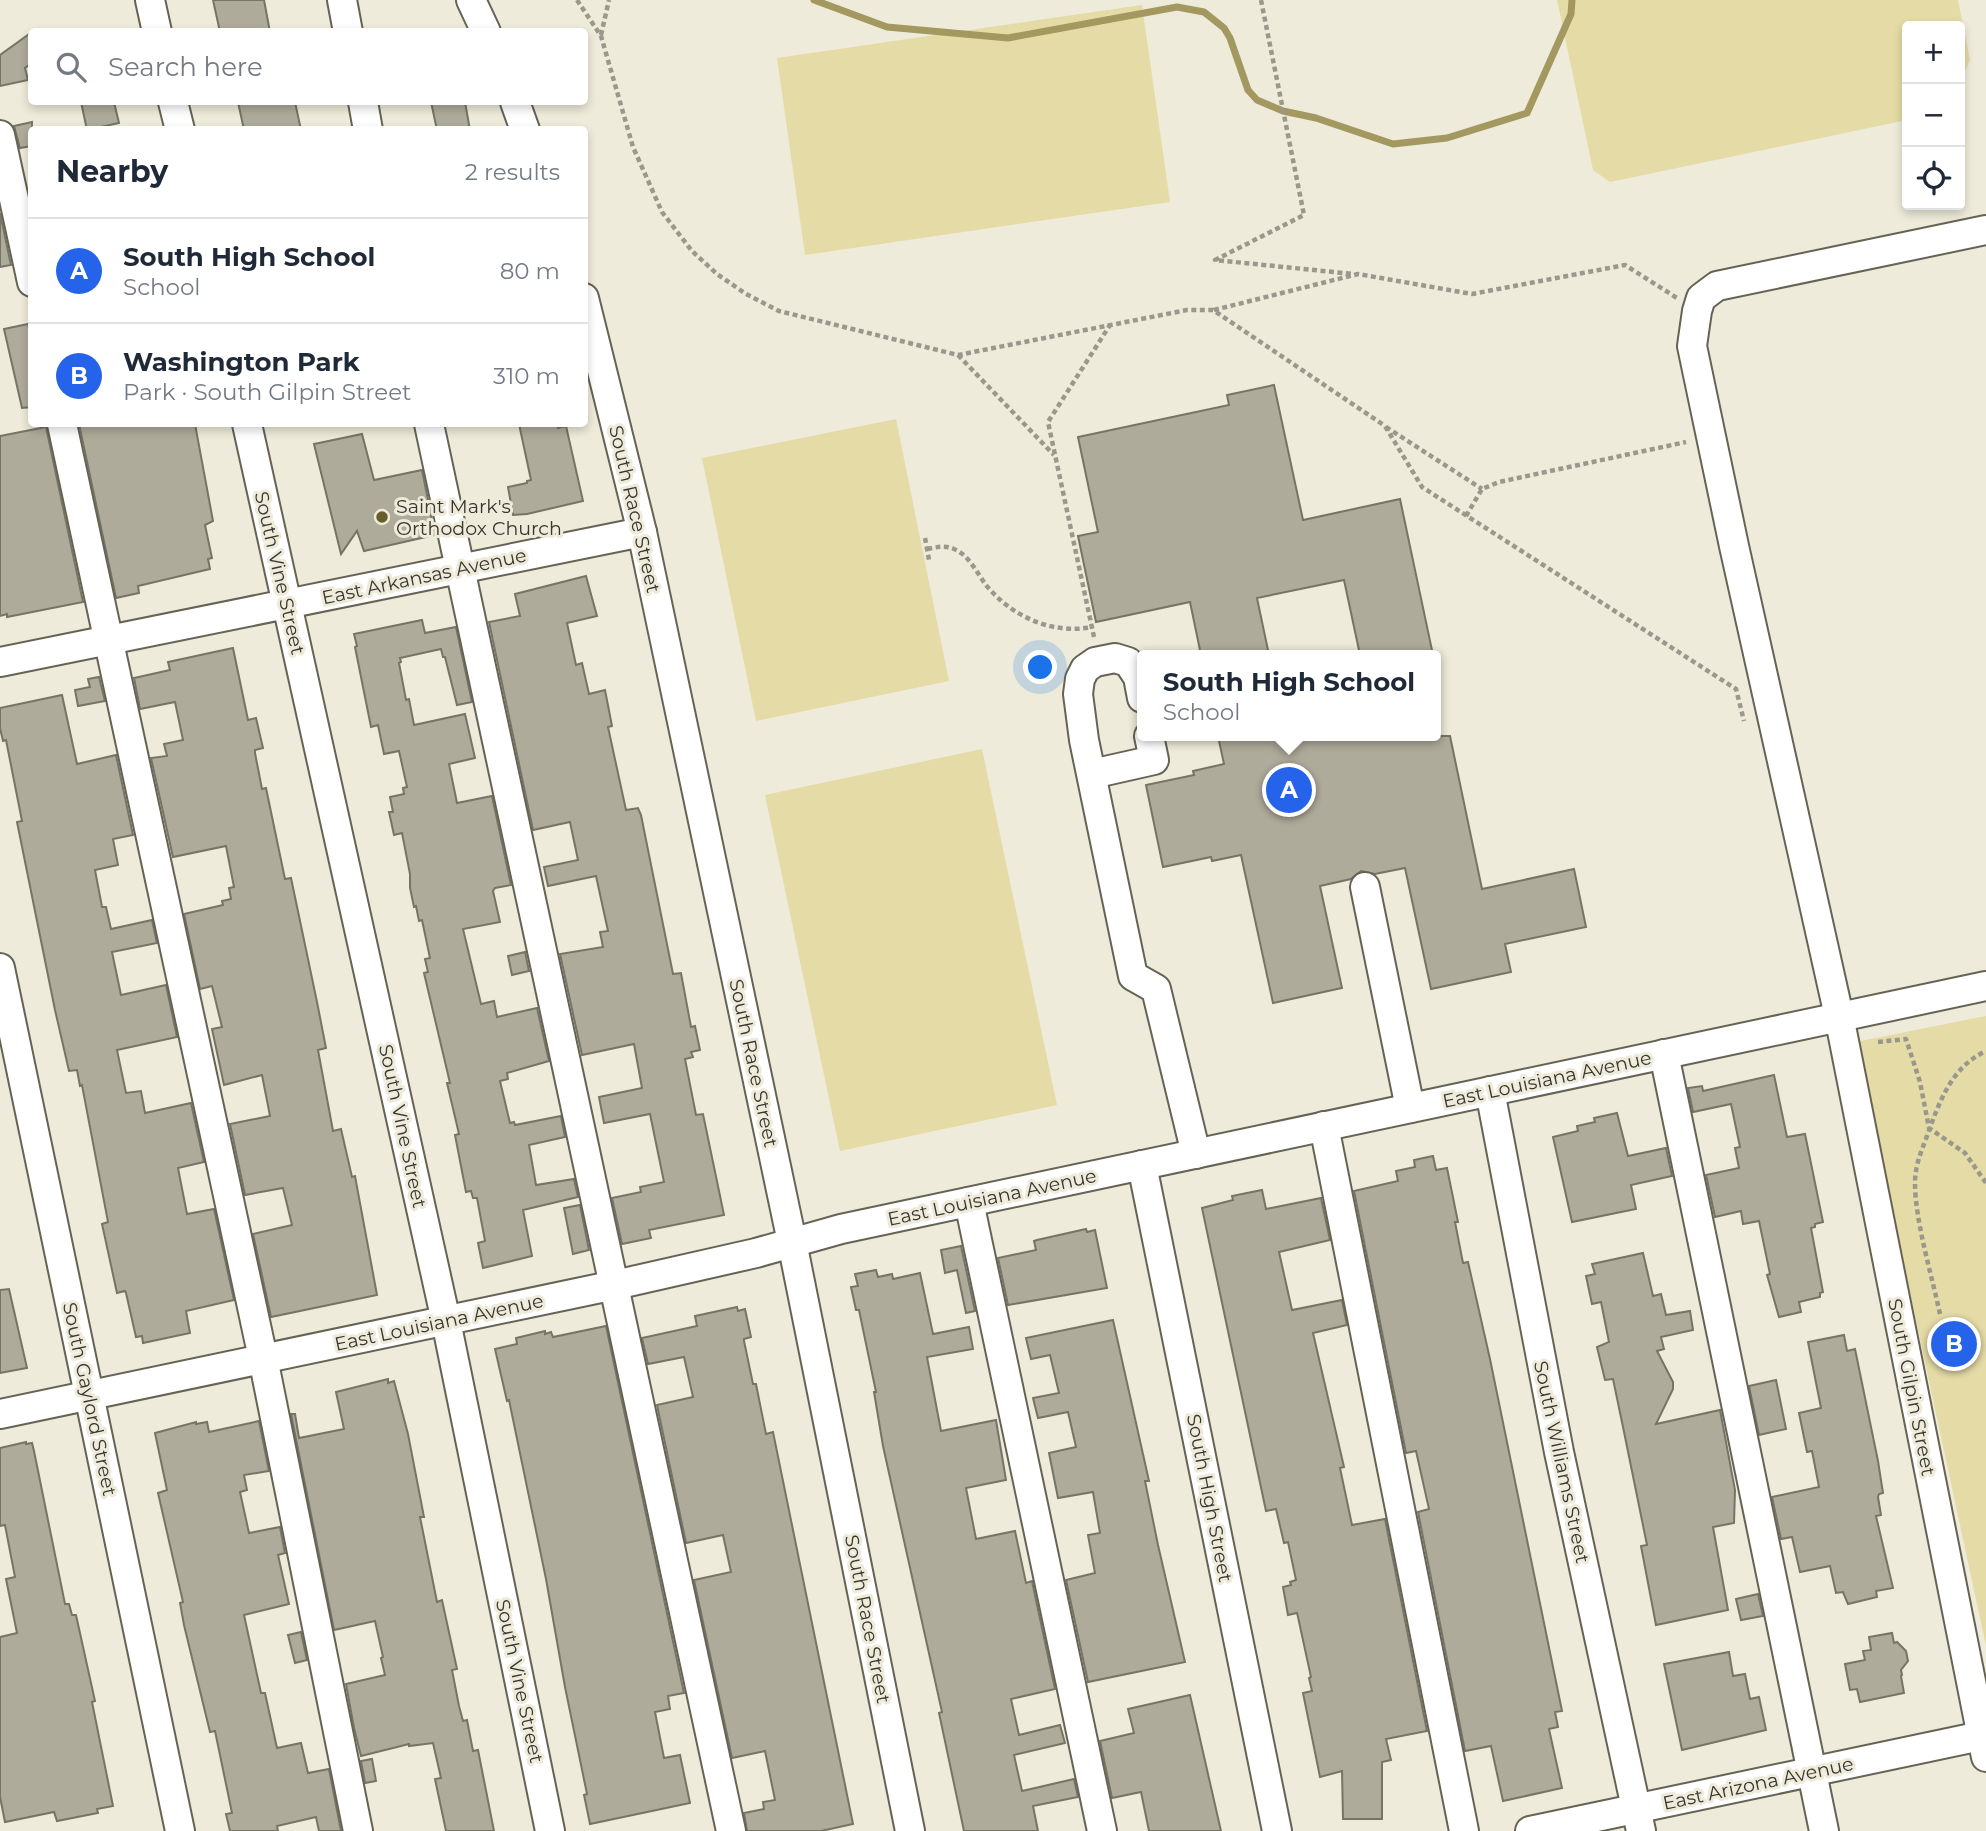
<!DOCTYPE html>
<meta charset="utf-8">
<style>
:root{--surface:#fff;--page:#f2f2f3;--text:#1f2937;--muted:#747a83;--line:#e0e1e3;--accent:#2563eb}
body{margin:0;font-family:Montserrat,sans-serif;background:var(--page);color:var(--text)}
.controls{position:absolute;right:21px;top:21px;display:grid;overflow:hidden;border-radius:7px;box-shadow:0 4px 10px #0003}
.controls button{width:63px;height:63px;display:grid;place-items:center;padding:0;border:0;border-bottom:2px solid var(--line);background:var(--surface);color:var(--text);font:35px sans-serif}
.you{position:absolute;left:1041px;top:668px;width:24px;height:24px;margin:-18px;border:5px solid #fff;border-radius:50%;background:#1a73e8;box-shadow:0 0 0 10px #1a73e833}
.badge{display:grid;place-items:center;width:46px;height:46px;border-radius:50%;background:var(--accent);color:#fff;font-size:23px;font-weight:700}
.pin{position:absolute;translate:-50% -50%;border:4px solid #fff;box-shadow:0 2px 7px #0006}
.popup{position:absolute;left:1137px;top:650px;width:304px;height:91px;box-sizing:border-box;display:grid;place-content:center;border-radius:7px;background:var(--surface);filter:drop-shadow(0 2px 5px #0005);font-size:23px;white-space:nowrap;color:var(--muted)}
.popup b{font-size:26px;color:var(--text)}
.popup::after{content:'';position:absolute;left:50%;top:100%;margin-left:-14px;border:14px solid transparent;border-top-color:var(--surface)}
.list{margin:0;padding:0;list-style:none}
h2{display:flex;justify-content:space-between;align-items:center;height:91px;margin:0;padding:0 28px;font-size:30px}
h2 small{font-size:23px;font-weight:400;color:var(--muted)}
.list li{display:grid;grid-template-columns:46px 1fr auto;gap:21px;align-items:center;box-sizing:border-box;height:105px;padding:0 28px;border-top:2px solid var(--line)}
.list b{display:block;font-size:26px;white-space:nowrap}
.list p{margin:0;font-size:23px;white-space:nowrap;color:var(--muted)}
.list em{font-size:23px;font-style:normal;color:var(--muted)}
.icon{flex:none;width:38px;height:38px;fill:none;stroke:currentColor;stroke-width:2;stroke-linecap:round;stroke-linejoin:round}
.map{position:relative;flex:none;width:1986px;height:1831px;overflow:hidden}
.search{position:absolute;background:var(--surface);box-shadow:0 4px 10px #0003;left:28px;top:28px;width:560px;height:77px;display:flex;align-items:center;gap:18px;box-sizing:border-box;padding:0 24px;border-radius:7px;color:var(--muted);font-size:26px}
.panel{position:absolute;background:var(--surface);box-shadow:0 4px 10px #0003;left:28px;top:126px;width:560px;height:301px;border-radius:7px}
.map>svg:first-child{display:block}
</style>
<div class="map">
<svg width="1986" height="1831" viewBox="0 0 1986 1831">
<rect width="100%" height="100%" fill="#eeebda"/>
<g fill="#e5dba6">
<path d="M 1557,0 L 1958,0 L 1970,60 L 1960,83 L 1960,26 L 1907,26 L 1907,120 L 1610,182 L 1593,170 Z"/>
<path d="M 1142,5 L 1170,202 L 805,255 L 777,58 Z"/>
<path d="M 896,419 L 949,681 L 756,721 L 702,458 Z"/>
<path d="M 982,749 L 1057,1105 L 840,1151 L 765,795 Z"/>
<path d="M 1986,1016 L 1986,1646 L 1856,1042 Z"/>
</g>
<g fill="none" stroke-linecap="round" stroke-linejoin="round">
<path stroke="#a3985f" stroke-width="7" d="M 814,0 L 887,27 L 1008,38 L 1177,7 L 1204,12 L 1224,28 L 1230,38 L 1248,90 L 1257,100 L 1283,111 L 1316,118 L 1393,144 L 1447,138 L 1527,113 L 1571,14 L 1572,0"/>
</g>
<g fill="#aeab9b" stroke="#767464" stroke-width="2">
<path d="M 213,0 L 264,0 L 270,32 L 220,32 Z"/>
<path d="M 32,32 L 32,63 L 25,68 L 28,80 L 0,86 L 0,55 Z"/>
<path d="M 81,102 L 114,102 L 119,123 L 87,130 Z"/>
<path d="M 238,102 L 295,102 L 301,130 L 244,130 Z"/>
<path d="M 431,102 L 465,102 L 470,130 L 437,130 Z"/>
<path d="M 32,122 L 32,146 L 20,148 L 14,126 Z"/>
<path d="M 0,213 L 11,265 L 0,267 Z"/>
<path d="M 28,324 L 32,339 L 32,407 L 22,408 L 4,329 Z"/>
<path d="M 1274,385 L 1303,520 L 1400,499 L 1433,655 L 1360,655 L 1344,580 L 1257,598 L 1269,655 L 1201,655 L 1190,602 L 1096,622 L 1078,536 L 1098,532 L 1078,437 L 1229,405 L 1227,395 Z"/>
<path d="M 79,424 L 195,424 L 213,521 L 205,525 L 212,558 L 208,559 L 210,569 L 138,586 L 139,593 L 116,598 Z"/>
<path d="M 519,424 L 557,424 L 558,428 L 566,426 L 583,501 L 527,514 L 513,515 L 508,487 L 527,483 L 527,481 L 531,480 Z"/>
<path d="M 46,427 L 83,602 L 7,617 L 7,614 L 0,616 L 0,436 Z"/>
<path d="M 362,434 L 374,480 L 422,470 L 435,535 L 364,551 L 357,531 L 341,554 L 314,444 Z"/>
<path d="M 586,576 L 597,616 L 567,623 L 576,665 L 582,663 L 589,694 L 605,690 L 612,726 L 608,727 L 626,810 L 638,808 L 641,815 L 673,974 L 681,973 L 691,1027 L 695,1026 L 700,1050 L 691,1052 L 693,1057 L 685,1059 L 696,1115 L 703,1114 L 724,1215 L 649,1230 L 651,1238 L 622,1244 L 612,1198 L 641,1192 L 640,1187 L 664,1182 L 650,1114 L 604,1123 L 599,1097 L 642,1088 L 634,1044 L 582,1055 L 560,954 L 603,947 L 600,932 L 608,931 L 596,876 L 548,886 L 544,867 L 578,860 L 570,822 L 533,830 L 489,622 L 520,616 L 515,594 Z"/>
<path d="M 422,620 L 425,633 L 456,627 L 472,702 L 457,705 L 445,657 L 443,657 L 441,649 L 400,658 L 401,662 L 399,663 L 406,700 L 409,699 L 414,725 L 465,714 L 475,758 L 449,764 L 457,803 L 492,796 L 511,885 L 495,888 L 493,891 L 500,922 L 463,929 L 481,1004 L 494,1001 L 497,1017 L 537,1008 L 549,1061 L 507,1073 L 508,1079 L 500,1081 L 510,1123 L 514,1122 L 515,1125 L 561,1116 L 565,1137 L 529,1145 L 536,1185 L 574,1179 L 578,1197 L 523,1210 L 532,1256 L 483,1268 L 478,1243 L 485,1241 L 477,1198 L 473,1198 L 471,1191 L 466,1192 L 455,1135 L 459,1134 L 447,1083 L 450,1083 L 424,973 L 428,972 L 425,959 L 430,958 L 422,920 L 419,921 L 416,906 L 414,907 L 410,888 L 410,874 L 402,833 L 394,835 L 389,812 L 393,812 L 390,797 L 404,794 L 403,788 L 407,787 L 399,751 L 384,754 L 378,725 L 371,727 L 355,647 L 357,646 L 354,634 Z"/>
<path d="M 233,648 L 248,720 L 256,718 L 263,748 L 255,750 L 255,753 L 262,789 L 266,788 L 285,879 L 291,878 L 317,1002 L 326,1048 L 318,1050 L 333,1131 L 341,1129 L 352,1177 L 355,1176 L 377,1295 L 271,1317 L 253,1234 L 292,1225 L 283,1188 L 245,1195 L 230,1124 L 270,1116 L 262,1075 L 224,1085 L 212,1029 L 222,1027 L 212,986 L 200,989 L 184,914 L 223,905 L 222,901 L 231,899 L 229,888 L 234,887 L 226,846 L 173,857 L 151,758 L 167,756 L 164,744 L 183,740 L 175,702 L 140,709 L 134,678 L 170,670 L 168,662 Z"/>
<path d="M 99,677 L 105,701 L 78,706 L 75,690 L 90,687 L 88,679 Z"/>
<path d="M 62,695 L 77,764 L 116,755 L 133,835 L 113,839 L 118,865 L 95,870 L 102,907 L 106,907 L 111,929 L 152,920 L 157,943 L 112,952 L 121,995 L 166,985 L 177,1037 L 117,1050 L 126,1093 L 141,1091 L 145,1113 L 191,1103 L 204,1162 L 178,1168 L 187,1214 L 214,1209 L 234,1300 L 186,1311 L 190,1333 L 143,1343 L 142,1336 L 136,1337 L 126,1293 L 125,1291 L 117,1293 L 102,1224 L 108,1222 L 82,1085 L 80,1086 L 77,1070 L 69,1071 L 55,1010 L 17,822 L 22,821 L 6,740 L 3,741 L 0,728 L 0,708 Z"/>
<path d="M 1218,736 L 1450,736 L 1482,889 L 1574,869 L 1586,927 L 1505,944 L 1511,972 L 1431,989 L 1405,868 L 1375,874 L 1361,871 L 1351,879 L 1320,886 L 1342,988 L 1273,1003 L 1241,855 L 1212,861 L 1211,857 L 1163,867 L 1146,785 L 1194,775 L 1193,771 L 1224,764 Z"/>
<path d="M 525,952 L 529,971 L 512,975 L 508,956 Z"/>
<path d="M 1774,1075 L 1787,1137 L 1805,1134 L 1823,1222 L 1815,1224 L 1815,1227 L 1811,1228 L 1823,1292 L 1820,1293 L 1820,1297 L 1799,1302 L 1801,1312 L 1779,1317 L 1767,1275 L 1770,1274 L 1759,1221 L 1743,1224 L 1741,1211 L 1715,1217 L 1706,1175 L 1739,1168 L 1735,1148 L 1740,1147 L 1731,1104 L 1693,1112 L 1688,1088 L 1702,1086 L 1703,1091 Z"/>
<path d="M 1617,1113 L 1628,1156 L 1666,1148 L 1672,1176 L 1631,1185 L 1636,1209 L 1572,1222 L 1553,1137 L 1578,1131 L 1577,1126 L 1595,1122 L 1594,1118 Z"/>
<path d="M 1433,1156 L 1436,1170 L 1447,1168 L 1458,1222 L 1455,1222 L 1463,1263 L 1468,1262 L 1490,1359 L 1562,1711 L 1555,1712 L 1558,1727 L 1549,1729 L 1562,1788 L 1503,1801 L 1491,1746 L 1465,1751 L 1418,1512 L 1429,1509 L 1416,1451 L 1406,1453 L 1354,1191 L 1398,1181 L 1396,1171 L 1415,1167 L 1414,1160 Z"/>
<path d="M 1262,1190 L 1266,1209 L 1321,1198 L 1330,1240 L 1279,1252 L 1292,1310 L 1342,1300 L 1347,1325 L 1313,1333 L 1344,1467 L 1340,1468 L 1352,1525 L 1385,1519 L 1427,1731 L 1386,1739 L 1391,1760 L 1382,1762 L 1382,1819 L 1343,1819 L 1342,1771 L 1320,1777 L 1303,1693 L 1312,1691 L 1309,1678 L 1311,1677 L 1298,1617 L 1297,1613 L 1288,1615 L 1283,1587 L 1291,1585 L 1290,1582 L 1296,1580 L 1288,1542 L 1284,1543 L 1276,1509 L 1266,1511 L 1202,1208 L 1233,1200 L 1232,1196 Z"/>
<path d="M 580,1205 L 589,1250 L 573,1254 L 564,1208 Z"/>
<path d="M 1086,1229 L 1087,1232 L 1095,1230 L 1107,1288 L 1008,1305 L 998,1258 L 1036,1250 L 1034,1241 L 1037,1240 Z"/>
<path d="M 961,1246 L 975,1311 L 966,1313 L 957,1270 L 945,1273 L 941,1250 Z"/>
<path d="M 1643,1253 L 1653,1296 L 1661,1294 L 1666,1315 L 1690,1311 L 1693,1330 L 1661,1337 L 1664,1349 L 1657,1351 L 1673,1382 L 1673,1389 L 1656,1424 L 1720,1410 L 1735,1490 L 1734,1523 L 1713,1527 L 1728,1610 L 1656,1625 L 1641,1546 L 1647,1545 L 1623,1427 L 1613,1379 L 1605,1380 L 1597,1347 L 1609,1342 L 1601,1302 L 1592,1304 L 1586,1276 L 1595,1274 L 1592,1264 Z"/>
<path d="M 876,1270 L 878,1277 L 892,1274 L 893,1279 L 920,1273 L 933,1334 L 969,1327 L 973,1349 L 927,1357 L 941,1431 L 996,1420 L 1006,1480 L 966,1488 L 976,1539 L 1015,1531 L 1026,1583 L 1032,1581 L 1055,1689 L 1011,1699 L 1019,1735 L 1060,1725 L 1065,1743 L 1014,1755 L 1022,1791 L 1074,1779 L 1078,1797 L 1033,1806 L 1038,1831 L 964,1831 L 939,1713 L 942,1712 L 883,1446 L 874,1392 L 876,1392 L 859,1310 L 856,1310 L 851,1287 L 858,1286 L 855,1274 Z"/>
<path d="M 9,1289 L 27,1368 L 0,1373 L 0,1290 Z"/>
<path d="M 737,1307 L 738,1311 L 745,1309 L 751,1337 L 744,1339 L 744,1341 L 753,1384 L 756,1384 L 766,1434 L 773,1432 L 853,1824 L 821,1831 L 747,1831 L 744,1813 L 764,1809 L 763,1802 L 775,1800 L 765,1751 L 732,1758 L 694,1580 L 731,1572 L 723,1535 L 686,1543 L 657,1405 L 693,1397 L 684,1357 L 648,1364 L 642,1338 L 697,1326 L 695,1316 Z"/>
<path d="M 1113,1320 L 1149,1481 L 1145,1481 L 1158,1545 L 1185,1662 L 1088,1682 L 1066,1580 L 1095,1573 L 1088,1535 L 1100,1533 L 1093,1492 L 1058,1498 L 1049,1453 L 1076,1447 L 1068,1412 L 1038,1418 L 1033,1398 L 1059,1393 L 1050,1355 L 1031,1359 L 1026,1338 Z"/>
<path d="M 606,1326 L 684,1693 L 668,1696 L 670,1709 L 655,1712 L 664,1758 L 680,1755 L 690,1803 L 590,1824 L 584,1795 L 587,1794 L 565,1687 L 546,1579 L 509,1400 L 507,1401 L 495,1349 L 517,1344 L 516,1338 L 545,1331 L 545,1334 L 551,1332 L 553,1337 Z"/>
<path d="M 1844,1335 L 1847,1351 L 1855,1349 L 1878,1461 L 1883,1493 L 1879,1494 L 1878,1497 L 1881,1515 L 1876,1516 L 1893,1588 L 1876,1591 L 1877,1597 L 1848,1604 L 1843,1592 L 1836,1593 L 1830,1566 L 1800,1572 L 1792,1537 L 1781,1539 L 1772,1497 L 1819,1487 L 1812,1451 L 1807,1452 L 1799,1413 L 1821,1408 L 1808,1342 Z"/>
<path d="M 388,1379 L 388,1383 L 394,1381 L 408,1434 L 424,1517 L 420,1517 L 437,1602 L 442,1600 L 457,1669 L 452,1670 L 459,1706 L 463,1721 L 467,1720 L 473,1751 L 478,1750 L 494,1831 L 446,1831 L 435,1779 L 441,1778 L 433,1743 L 409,1746 L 409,1744 L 361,1756 L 354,1728 L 346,1684 L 385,1675 L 381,1658 L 383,1657 L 375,1621 L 334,1630 L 291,1414 L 295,1414 L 299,1438 L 344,1429 L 336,1392 Z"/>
<path d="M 1776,1380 L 1786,1429 L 1759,1435 L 1749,1386 Z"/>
<path d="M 259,1421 L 269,1471 L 244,1475 L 247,1490 L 240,1492 L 249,1533 L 280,1527 L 285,1553 L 278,1555 L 289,1604 L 244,1615 L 261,1693 L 265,1693 L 277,1748 L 301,1743 L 308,1773 L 329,1769 L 341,1831 L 319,1831 L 316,1817 L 277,1826 L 278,1831 L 230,1831 L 226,1814 L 232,1813 L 215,1731 L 210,1732 L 184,1625 L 180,1603 L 183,1602 L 158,1493 L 167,1490 L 155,1433 L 196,1422 L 196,1424 L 207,1422 L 209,1432 Z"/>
<path d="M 26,1442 L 26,1444 L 32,1443 L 34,1451 L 65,1604 L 69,1604 L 72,1615 L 76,1615 L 95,1701 L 92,1702 L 113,1806 L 97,1809 L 98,1813 L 57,1821 L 54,1812 L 5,1822 L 0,1797 L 0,1637 L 17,1633 L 6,1579 L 15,1577 L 5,1525 L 0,1526 L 0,1448 Z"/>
<path d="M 1758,1594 L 1763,1616 L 1741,1620 L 1736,1599 Z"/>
<path d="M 301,1632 L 307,1660 L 295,1663 L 288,1635 Z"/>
<path d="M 1892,1633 L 1894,1643 L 1897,1642 L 1906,1651 L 1908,1661 L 1901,1670 L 1902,1675 L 1901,1676 L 1904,1693 L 1860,1702 L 1857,1689 L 1850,1690 L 1845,1664 L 1865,1660 L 1863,1651 L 1871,1650 L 1869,1637 Z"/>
<path d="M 1729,1652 L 1733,1676 L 1745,1674 L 1750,1699 L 1759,1697 L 1766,1730 L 1682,1750 L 1664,1664 Z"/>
<path d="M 1190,1695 L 1221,1831 L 1149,1831 L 1141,1792 L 1112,1798 L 1100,1741 L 1134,1733 L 1128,1709 Z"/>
<path d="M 372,1759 L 376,1781 L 365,1783 L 361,1761 Z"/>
</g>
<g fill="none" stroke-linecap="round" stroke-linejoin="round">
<defs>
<g id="minor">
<path d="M 150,0 L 157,32"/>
<path d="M 342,0 L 348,32"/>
<path d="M 471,0 L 486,32"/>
<path d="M 173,102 L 180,130"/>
<path d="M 363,102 L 368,130"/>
<path d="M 515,102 L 525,130"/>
<path d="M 0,135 L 32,282"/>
<path d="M 1986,230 L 1717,286 L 1701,298 L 1697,311 L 1692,346 L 1734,546 L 1839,1016 L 1986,1757"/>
<path d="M 584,298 L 642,532 L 792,1242 L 910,1831"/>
<path d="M 62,424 L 263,1358 L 358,1831"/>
<path d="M 247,424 L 446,1321 L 550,1831"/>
<path d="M 429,424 L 731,1831"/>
<path d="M 0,662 L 642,532"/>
<path d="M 1142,698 L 1138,677 L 1128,662 L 1115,658 L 1095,662 L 1085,669 L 1080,679 L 1078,694 L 1084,740 L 1133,976 L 1156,989 L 1196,1154"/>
<path d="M 1092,774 L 1154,760 L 1149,736"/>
<path d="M 1365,887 L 1410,1108"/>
<path d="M 0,968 L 180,1831"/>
<path d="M 1664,1054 L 1824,1831"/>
<path d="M 1490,1091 L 1559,1452 L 1641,1831"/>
<path d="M 1324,1126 L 1464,1831"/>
<path d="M 1142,1165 L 1277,1831"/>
<path d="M 969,1202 L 1102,1831"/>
<path d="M 0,1414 L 615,1285 L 756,1253 L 841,1229 L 1986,986"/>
<path d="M 1530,1831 L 1986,1735"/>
</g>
</defs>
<use href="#minor" stroke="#666355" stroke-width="32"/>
<g stroke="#9a988c" stroke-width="4.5" stroke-dasharray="5 3.5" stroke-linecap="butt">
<path d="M 577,0 L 601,36 L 633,147 L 662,212 L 692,251 L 717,274 L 746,294 L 779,311 L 958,355 L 1187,310 L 1213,310 L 1385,426 L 1422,487 L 1736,689 L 1744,721"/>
<path d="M 1261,0 L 1304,215 L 1215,260 L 1353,274"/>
<path d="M 601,35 L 609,0"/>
<path d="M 1214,310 L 1358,274 L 1472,294 L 1625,265 L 1677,298"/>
<path d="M 958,355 L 1054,455"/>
<path d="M 1386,427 L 1482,489"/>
<path d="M 1466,516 L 1482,489 L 1499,482 L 1686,442"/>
<path d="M 925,538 L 929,560"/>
<path d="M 927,549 C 937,547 945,545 954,549 C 969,555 977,573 986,585 C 1011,616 1052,635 1092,627"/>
<path d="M 1094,637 L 1048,422 L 1110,325"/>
<path d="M 1878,1042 L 1906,1039 L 1920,1082 L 1929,1128 L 1965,1153 L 1986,1183"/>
<path d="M 1940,1314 C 1932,1276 1915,1221 1915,1183 C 1915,1166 1921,1152 1927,1136 C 1939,1103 1951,1067 1986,1051"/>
</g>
<use href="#minor" stroke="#fff" stroke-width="28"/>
</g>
<circle fill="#665d29" stroke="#eeebda" stroke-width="2.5" cx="382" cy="517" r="7"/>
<g text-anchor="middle" stroke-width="6" stroke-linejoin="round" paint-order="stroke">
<g font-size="19" fill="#373630" stroke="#eeebda" text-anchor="start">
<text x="396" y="513">Saint Mark's<tspan x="396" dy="22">Orthodox Church</tspan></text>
</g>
<g font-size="19" fill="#373630" stroke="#eeebda">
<text transform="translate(635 509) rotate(77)" y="7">South Race Street</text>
<text transform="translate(280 573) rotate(77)" y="7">South Vine Street</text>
<text transform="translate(424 576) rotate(-12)" y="7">East Arkansas Avenue</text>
<text transform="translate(754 1063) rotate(78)" y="7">South Race Street</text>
<text transform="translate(1547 1079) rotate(-12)" y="7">East Louisiana Avenue</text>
<text transform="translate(403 1126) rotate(78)" y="7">South Vine Street</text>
<text transform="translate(992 1197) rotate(-12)" y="7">East Louisiana Avenue</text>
<text transform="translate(439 1322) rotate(-12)" y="7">East Louisiana Avenue</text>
<text transform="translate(1912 1387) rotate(79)" y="7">South Gilpin Street</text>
<text transform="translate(90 1399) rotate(78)" y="7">South Gaylord Street</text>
<text transform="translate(1562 1462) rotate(78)" y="7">South Williams Street</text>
<text transform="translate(1210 1498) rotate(79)" y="7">South High Street</text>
<text transform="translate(868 1619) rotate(79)" y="7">South Race Street</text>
<text transform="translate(520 1681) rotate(78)" y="7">South Vine Street</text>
<text transform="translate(1758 1783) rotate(-12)" y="7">East Arizona Avenue</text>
</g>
</g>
</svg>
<div class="controls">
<button>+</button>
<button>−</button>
<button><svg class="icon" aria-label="locate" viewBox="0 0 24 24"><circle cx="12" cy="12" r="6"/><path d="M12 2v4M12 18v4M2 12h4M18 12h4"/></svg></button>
</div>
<div class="you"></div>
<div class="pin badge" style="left:1289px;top:790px">A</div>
<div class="popup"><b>South High School</b>School</div>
<div class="pin badge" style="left:1954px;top:1344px">B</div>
<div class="search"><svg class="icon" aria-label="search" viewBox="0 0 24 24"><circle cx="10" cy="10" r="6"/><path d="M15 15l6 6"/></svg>Search here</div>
<section class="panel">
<h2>Nearby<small>2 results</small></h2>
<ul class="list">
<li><span class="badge">A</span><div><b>South High School</b><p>School</p></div><em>80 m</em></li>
<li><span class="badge">B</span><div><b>Washington Park</b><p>Park · South Gilpin Street</p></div><em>310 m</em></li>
</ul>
</section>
</div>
